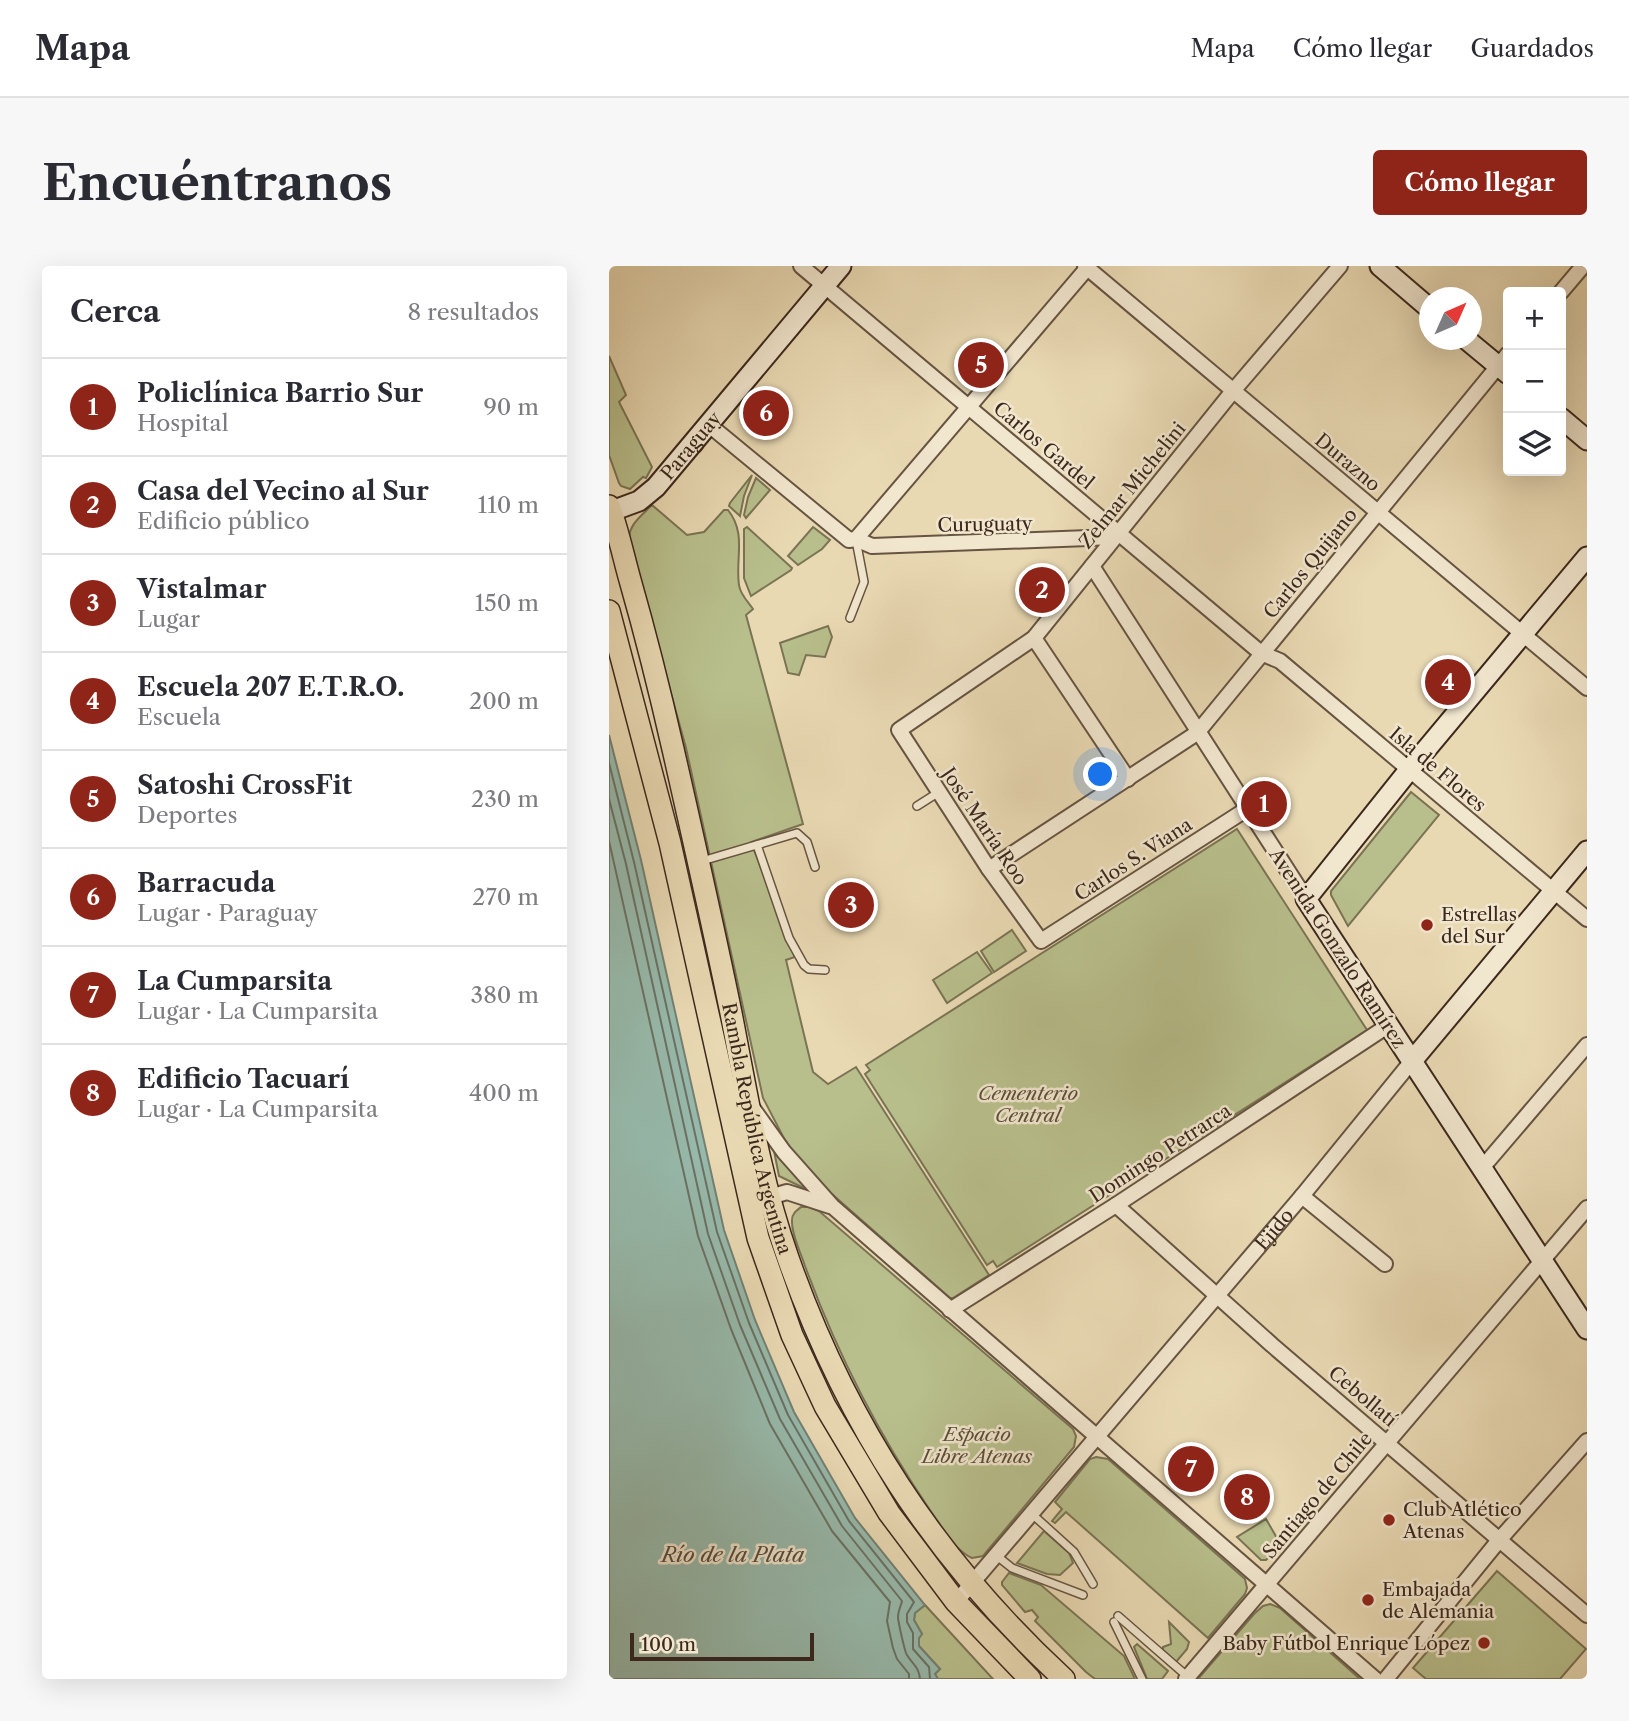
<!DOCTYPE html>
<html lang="es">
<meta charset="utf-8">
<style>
:root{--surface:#fff;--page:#f7f7f7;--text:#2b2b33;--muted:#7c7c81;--line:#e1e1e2;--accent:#8f2418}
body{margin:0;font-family:"Libre Caslon Text",serif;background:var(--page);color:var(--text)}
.controls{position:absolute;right:21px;top:21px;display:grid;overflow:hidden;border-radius:7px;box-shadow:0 7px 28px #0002}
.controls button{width:63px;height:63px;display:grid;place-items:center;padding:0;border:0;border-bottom:2px solid var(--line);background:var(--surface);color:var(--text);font:35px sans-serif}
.compass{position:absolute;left:810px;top:21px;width:63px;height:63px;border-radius:50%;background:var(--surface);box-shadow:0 7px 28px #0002;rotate:45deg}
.scale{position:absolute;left:21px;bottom:18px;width:184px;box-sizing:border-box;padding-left:7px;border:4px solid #3c281d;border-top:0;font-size:19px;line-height:24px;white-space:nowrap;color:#3c281d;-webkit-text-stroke:5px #f1e6ce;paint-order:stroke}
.you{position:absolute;left:492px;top:509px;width:24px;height:24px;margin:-18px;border:5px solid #fff;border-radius:50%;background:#1a73e8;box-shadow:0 0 0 10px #1a73e833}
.badge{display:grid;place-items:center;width:46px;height:46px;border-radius:50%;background:var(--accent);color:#fff;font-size:23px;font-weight:700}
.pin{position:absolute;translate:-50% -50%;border:4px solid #fff;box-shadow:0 2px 7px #0006}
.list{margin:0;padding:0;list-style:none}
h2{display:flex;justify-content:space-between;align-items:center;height:91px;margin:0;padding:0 28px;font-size:30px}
h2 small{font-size:23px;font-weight:400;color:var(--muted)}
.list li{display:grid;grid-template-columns:46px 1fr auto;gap:21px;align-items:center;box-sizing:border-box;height:98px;padding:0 28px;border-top:2px solid var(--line)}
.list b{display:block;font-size:26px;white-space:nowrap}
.list p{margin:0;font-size:23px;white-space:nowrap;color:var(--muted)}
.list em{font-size:23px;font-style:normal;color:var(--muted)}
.icon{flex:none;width:38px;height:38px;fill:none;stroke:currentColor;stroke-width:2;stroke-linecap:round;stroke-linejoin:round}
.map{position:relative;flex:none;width:978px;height:1413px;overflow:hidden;border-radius:7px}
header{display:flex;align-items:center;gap:42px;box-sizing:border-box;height:98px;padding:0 35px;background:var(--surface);border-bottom:2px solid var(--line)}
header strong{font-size:33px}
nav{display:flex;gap:38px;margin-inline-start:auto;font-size:24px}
.intro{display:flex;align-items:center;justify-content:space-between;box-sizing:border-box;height:168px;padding:0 42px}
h1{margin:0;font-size:49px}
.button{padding:18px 32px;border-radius:7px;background:var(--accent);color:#fff;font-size:24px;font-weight:700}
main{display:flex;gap:42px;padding:0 42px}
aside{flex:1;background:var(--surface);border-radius:7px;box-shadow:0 7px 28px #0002}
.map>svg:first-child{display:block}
</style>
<header>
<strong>Mapa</strong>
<nav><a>Mapa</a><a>Cómo llegar</a><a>Guardados</a></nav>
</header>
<div class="intro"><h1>Encuéntranos</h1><a class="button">Cómo llegar</a></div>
<main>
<aside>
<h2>Cerca<small>8 resultados</small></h2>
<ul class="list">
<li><span class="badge">1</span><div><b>Policlínica Barrio Sur</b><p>Hospital</p></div><em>90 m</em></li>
<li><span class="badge">2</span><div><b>Casa del Vecino al Sur</b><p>Edificio público</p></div><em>110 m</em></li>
<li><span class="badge">3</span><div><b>Vistalmar</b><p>Lugar</p></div><em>150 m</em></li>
<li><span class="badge">4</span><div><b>Escuela 207 E.T.R.O.</b><p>Escuela</p></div><em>200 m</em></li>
<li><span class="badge">5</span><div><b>Satoshi CrossFit</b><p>Deportes</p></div><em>230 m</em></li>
<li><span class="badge">6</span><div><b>Barracuda</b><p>Lugar · Paraguay</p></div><em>270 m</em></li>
<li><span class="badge">7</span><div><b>La Cumparsita</b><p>Lugar · La Cumparsita</p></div><em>380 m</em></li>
<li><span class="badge">8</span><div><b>Edificio Tacuarí</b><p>Lugar · La Cumparsita</p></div><em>400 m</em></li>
</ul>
</aside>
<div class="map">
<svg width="978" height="1413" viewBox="0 0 978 1413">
<rect width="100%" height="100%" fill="#e9d9b3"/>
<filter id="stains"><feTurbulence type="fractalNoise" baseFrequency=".00286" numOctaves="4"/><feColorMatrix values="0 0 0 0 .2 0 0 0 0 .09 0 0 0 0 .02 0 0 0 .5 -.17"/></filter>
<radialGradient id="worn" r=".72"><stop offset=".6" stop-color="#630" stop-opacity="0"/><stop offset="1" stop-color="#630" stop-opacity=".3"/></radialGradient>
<g fill="#b8bf8c" stroke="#7a7454" stroke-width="2">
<path d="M 0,90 L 17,129 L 10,136 L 43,201 L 37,212 L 34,211 L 21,223 L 12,220 L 10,217 L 0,189 Z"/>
<path d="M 143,209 L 135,230 L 131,250 L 120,240 L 121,237 Z"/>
<path d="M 147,212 L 161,224 L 137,252 L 135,249 L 139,231 Z"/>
<path d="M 43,239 L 78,269 L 95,266 L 115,244 L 119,244 C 138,268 126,292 130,319 C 131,328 139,336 144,343 L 137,349 L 194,558 L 142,576 L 186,691 L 177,694 L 204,806 L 219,818 L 247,801 L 380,1009 L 344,1032 L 341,1032 L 215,921 L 180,882 L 154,832 L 77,482 L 20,275 C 19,259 32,250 43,239 Z"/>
<path d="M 138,261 L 183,302 L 182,304 L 142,330 L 135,312 L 135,263 Z"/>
<path d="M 204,261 L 221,274 L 213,283 L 189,299 L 179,290 Z"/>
<path d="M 219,360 L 223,371 L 216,391 L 197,389 L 190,409 L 179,407 L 171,377 Z"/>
<path d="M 802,526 L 830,549 L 739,660 L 722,629 L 722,625 Z"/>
<path d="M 628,563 L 758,764 L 388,1001 L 384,995 L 378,999 L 256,808 L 261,804 L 257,799 Z"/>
<path d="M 403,664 L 417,685 L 385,706 L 372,685 Z"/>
<path d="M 368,686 L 383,707 L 338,737 L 324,714 Z"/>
<path d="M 165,885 L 203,926 L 170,910 Z"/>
<path d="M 192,941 L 200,941 L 210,945 L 464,1163 L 467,1170 L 465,1181 L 374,1290 L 363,1292 C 345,1284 332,1259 321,1244 C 269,1168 228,1087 196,1000 C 192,987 182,968 183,954 C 183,948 187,945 192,941 Z"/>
<path d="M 487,1191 L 499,1193 L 636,1313 L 638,1322 L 636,1328 L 599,1372 L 457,1246 L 446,1257 L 443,1255 L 453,1243 L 446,1236 L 481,1193 Z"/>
<path d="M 657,1253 L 672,1279 L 657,1294 L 652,1294 L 628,1271 Z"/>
<path d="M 435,1265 L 460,1287 L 464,1297 L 451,1309 L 438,1308 L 408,1297 Z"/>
<path d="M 888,1305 L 977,1383 L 951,1413 L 817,1413 L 804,1402 Z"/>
<path d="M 400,1307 L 432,1319 L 515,1390 L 526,1413 L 486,1413 L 477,1406 L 426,1355 L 429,1351 L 423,1344 L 416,1346 L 393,1319 L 393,1316 Z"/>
<path d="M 661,1338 L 671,1342 L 751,1413 L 589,1413 L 645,1348 L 654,1340 Z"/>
<path d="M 316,1339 L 384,1413 L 329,1413 L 326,1408 L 331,1403 L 310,1380 L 310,1372 L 313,1368 L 305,1354 L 306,1347 Z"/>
<path d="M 560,1356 L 580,1376 L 578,1383 L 567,1396 L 554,1384 L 554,1381 L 562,1378 Z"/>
<path d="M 528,1378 L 559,1405 L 553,1413 L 538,1413 L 525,1381 Z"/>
</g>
<path fill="#97baac" stroke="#738073" stroke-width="2" d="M 0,469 L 32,594 L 115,964 L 146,1054 L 185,1146 L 246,1252 L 316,1339 L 306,1347 L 305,1354 L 313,1368 L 310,1372 L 310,1380 L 331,1403 L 326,1408 L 329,1413 L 0,1413 Z"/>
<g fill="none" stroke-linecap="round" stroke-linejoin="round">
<g stroke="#6a7164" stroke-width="2">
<path d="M 0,497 L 25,596 L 108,966 L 140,1057 L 179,1149 L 240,1255 L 305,1336 L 298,1348 L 298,1356 L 304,1367 L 304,1383 L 320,1401 L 321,1413"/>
<path d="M 0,533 L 17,598 L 99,968 L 131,1059 L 171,1153 L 233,1260 L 293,1335 C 292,1340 289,1345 289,1351 C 289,1355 296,1387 298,1389 C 304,1399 310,1401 311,1413"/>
<path d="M 0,575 L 89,970 L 122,1063 L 161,1158 L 223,1265 L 281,1336 L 278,1355 L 284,1382 L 288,1393 L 300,1408 L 300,1413"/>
</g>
<defs>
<g id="lane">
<path d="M 241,352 L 255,316 L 247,274"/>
<path d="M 308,540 L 330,526"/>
<path d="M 148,579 L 180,672 L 195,699 L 200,703 L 216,704"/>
<path d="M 93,595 L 188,567 L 198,576 L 206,601"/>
<path d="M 423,1248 L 465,1286 L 484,1318"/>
<path d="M 388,1290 L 403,1302 L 474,1329"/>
<path d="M 509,1350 L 579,1411"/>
<path d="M 505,1356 L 533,1413"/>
</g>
<g id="street">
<path d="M 192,0 L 652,387 L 671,395 L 978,653"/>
<path d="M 476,0 L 978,422"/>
<path d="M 952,26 L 974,0"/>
<path d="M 99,158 L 240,274 L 247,273 L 263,280 L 506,271"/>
<path d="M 247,273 L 480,0"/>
<path d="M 483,300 L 697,633"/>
<path d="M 425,372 L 519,513"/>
<path d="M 638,543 L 432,675 L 380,603 L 290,464 L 425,372 L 624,125 L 731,0"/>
<path d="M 380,603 L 588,467 L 899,88"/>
<path d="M 142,840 L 175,886 L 223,940 L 766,1413"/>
<path d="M 873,902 L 978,779"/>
<path d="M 693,930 L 776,998"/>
<path d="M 161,931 L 178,926 L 221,940"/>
<path d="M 507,939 L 663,1079 L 978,1349"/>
<path d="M 341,1044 L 507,939 L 780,759"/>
<path id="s1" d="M 347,1336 L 693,930 L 803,795"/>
<path d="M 577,1413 L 978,942"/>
<path d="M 777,1413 L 891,1273 L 978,1175"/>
</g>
<g id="secondary">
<path d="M 771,0 L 820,42"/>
<path d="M 858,74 L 899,108"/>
<path d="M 952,152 L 978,174"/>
<path id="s2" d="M 0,246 L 30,235 L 47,221 L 232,0"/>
<path d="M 978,291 L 800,504 L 697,633 L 978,1063"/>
<path d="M 803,795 L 978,585"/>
</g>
<g id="primary">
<path id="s3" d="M 0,240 C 9,264 14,289 21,314 C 37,370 51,426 64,483 C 84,571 104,659 122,747 C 138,829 151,913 179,992 C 237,1157 326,1294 455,1413"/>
<path d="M 0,345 L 61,577 L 149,972 L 183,1069 L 216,1140 L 280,1247 L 347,1336 L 421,1413"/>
</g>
</defs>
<use href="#lane" stroke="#675442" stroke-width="10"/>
<use href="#street" stroke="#675442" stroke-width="18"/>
<use href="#secondary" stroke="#3c281d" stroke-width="23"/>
<use href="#primary" stroke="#3c281d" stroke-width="24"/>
<use href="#lane" stroke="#f1e6ce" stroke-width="7"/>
<use href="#street" stroke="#f1e6ce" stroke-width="14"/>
<use href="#secondary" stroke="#f1e6ce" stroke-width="19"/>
<use href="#primary" stroke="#e9d9b3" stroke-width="21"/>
</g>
<g fill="#8f2418" stroke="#f1e6ce" stroke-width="2.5">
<circle cx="818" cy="659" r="7"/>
<circle cx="780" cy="1254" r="7"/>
<circle cx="759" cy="1334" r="7"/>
<circle cx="875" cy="1377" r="7"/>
</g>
<g text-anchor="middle" stroke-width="5" stroke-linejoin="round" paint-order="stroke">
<g font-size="19" fill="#3c281d" stroke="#f1e6ce">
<text transform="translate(435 179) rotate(40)" y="7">Carlos Gardel</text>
<text dy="7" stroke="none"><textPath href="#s2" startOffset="108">Paraguay</textPath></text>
<text transform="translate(739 196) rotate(40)" y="7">Durazno</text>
<text transform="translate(523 219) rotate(-51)" y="7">Zelmar Michelini</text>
<text transform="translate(376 258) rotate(-1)" y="7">Curuguaty</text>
<text transform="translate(701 297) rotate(-51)" y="7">Carlos Quijano</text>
<text transform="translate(829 503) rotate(40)" y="7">Isla de Flores</text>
<text transform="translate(376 560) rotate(56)" y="7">José María Roo</text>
<text transform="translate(524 593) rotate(-33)" y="7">Carlos S. Viana</text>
<text transform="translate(729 682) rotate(57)" y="7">Avenida Gonzalo Ramírez</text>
<text dy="7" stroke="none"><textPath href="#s3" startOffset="640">Rambla República Argentina</textPath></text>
<text transform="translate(551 887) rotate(-33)" y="7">Domingo Petrarca</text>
<text dy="7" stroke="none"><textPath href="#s1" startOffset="490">Ejido</textPath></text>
<text transform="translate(754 1130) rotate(40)" y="7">Cebollatí</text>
<text transform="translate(708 1229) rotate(-50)" y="7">Santiago de Chile</text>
</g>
<g font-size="19" fill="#3c281d" stroke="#f1e6ce" text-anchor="start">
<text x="832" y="655">Estrellas<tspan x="832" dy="22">del Sur</tspan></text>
<text x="794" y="1250">Club Atlético<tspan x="794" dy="22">Atenas</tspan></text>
<text x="773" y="1330">Embajada<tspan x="773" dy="22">de Alemania</tspan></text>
<text x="861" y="1384" text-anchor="end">Baby Fútbol Enrique López</text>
</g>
<g font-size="19" font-style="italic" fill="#5b4e39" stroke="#f1e6ce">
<text x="419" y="834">Cementerio<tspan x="419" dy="22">Central</tspan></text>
<text x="368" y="1175">Espacio<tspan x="368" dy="22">Libre Atenas</tspan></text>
</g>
<g font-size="21" font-style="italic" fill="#534c41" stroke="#f1e6ce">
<text x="124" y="1296">Río de la Plata</text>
</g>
</g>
<rect width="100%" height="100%" filter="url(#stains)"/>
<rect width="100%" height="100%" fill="url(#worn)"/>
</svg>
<div class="controls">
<button>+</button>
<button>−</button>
<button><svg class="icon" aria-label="layers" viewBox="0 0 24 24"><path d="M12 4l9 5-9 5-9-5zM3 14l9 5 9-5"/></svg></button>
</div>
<svg class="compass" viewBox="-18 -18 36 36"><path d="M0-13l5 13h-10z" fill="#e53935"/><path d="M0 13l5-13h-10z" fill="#7c7c81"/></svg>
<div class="scale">100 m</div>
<div class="you"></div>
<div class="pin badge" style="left:655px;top:538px">1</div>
<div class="pin badge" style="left:433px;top:324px">2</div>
<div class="pin badge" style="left:242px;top:639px">3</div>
<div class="pin badge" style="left:839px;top:416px">4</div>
<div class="pin badge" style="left:372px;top:99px">5</div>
<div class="pin badge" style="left:157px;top:147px">6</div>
<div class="pin badge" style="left:582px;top:1203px">7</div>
<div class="pin badge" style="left:638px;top:1231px">8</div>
</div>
</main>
